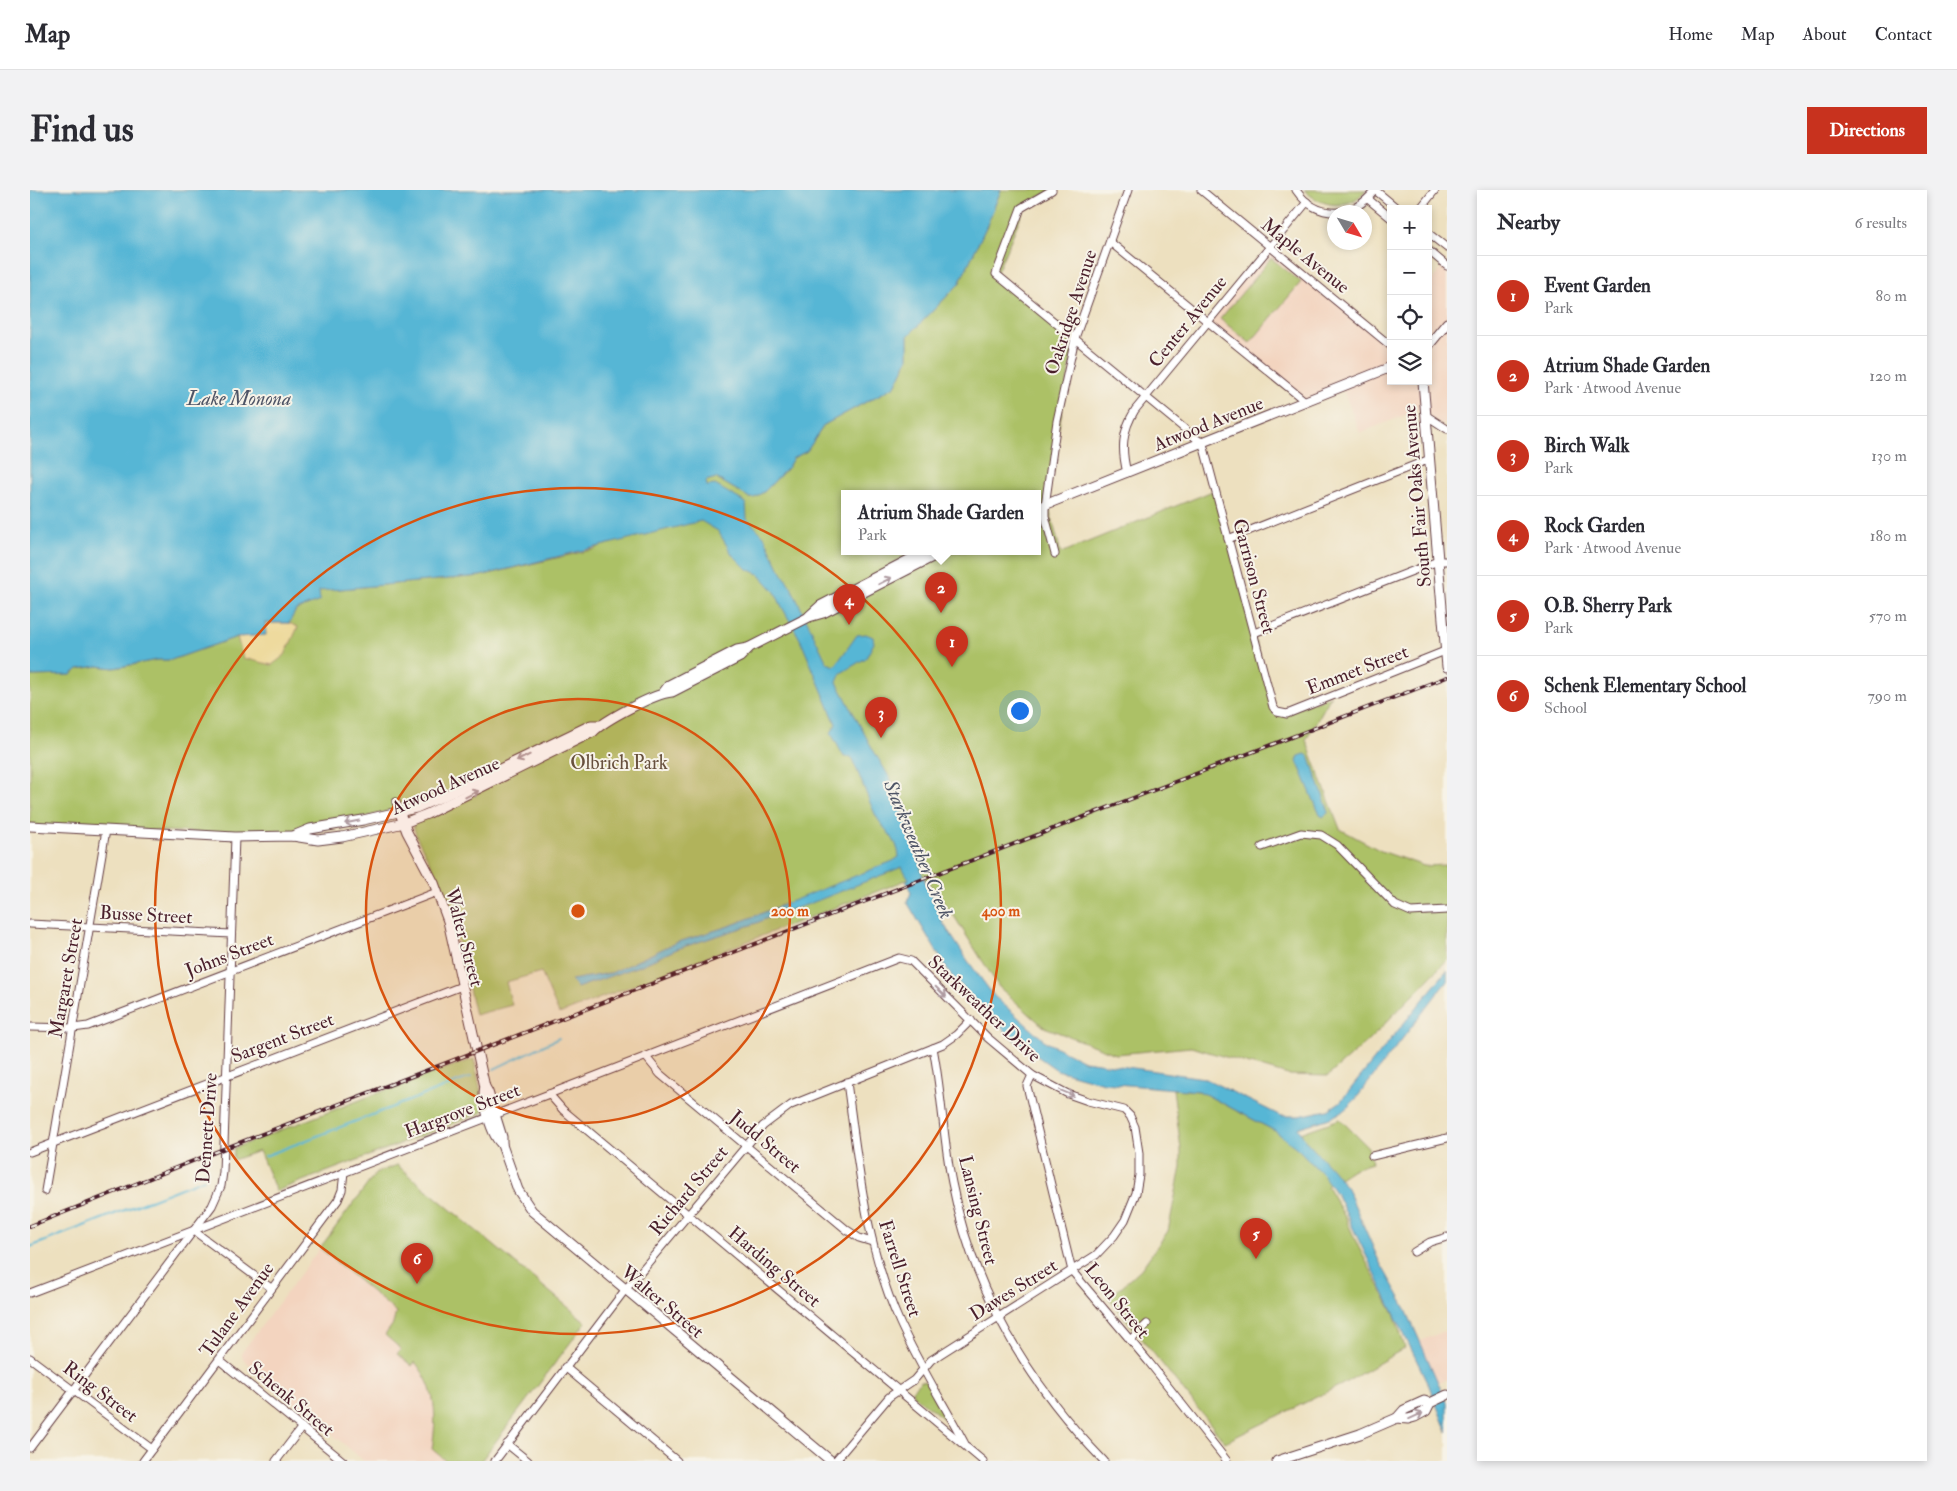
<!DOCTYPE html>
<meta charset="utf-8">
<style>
:root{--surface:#fff;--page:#f2f2f3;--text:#2b2b33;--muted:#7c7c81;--line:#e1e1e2;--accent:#c8321e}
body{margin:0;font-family:"IM FELL Double Pica",serif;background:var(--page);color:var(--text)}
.controls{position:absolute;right:15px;top:15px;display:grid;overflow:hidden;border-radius:0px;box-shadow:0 2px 8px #0003}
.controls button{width:45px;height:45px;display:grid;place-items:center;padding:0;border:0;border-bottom:1px solid var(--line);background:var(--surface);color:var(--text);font:25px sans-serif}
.compass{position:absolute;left:1297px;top:15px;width:45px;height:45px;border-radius:50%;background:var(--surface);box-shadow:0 2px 8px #0003;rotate:128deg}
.you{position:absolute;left:989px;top:520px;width:18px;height:18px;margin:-12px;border:4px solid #fff;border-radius:50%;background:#1a73e8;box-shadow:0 0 0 8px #1a73e833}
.badge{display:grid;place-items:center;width:32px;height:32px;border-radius:50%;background:var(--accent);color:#fff;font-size:16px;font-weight:700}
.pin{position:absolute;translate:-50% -41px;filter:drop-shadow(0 1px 2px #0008)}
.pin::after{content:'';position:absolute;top:26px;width:18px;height:15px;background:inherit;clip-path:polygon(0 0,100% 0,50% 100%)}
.popup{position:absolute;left:811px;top:300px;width:200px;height:65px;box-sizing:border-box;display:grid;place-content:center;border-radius:0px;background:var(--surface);filter:drop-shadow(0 1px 4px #0005);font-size:16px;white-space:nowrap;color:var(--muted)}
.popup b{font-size:19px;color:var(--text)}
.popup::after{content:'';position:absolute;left:50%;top:100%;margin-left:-10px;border:10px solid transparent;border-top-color:var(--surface)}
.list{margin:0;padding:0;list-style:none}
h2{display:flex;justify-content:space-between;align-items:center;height:65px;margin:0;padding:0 20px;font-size:21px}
h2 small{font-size:16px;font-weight:400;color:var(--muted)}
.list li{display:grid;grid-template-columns:32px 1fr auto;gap:15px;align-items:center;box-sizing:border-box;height:80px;padding:0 20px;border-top:1px solid var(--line)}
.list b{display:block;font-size:19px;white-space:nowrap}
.list p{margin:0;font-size:16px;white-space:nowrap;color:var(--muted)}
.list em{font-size:16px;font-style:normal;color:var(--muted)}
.icon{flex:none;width:28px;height:28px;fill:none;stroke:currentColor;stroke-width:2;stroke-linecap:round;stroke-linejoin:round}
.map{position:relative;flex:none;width:1417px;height:1271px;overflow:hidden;border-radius:0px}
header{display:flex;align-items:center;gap:30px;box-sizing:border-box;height:70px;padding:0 25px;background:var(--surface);border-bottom:1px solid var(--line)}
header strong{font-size:24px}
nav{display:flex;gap:28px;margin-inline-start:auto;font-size:18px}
.intro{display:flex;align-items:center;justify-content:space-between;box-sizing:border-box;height:120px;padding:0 30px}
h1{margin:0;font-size:35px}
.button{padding:12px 22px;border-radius:0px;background:var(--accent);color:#fff;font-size:18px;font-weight:700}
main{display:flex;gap:30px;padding:0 30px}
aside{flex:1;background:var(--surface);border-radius:0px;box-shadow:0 2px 8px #0003}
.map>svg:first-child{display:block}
</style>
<header>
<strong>Map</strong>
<nav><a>Home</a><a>Map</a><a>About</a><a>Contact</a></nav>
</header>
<div class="intro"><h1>Find us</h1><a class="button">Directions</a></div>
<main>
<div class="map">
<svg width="1417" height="1271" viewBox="0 0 1417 1271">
<rect width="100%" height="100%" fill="#f7f3e8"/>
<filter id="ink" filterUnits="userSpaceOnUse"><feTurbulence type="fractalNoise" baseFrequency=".02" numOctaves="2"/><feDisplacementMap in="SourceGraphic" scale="10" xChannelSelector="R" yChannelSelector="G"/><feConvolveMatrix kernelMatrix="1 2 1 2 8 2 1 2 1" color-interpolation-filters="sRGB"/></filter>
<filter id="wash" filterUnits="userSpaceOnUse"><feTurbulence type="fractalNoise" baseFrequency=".0096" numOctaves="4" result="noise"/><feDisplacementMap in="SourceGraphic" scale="20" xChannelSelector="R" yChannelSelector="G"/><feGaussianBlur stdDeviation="1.12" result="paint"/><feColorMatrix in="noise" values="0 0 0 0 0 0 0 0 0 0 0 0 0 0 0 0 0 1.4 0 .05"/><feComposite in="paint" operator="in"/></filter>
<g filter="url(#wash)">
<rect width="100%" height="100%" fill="#ede0bf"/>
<g fill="#f3d4bf">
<path d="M 1240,56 L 1354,150 L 1361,142 L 1361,191 L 1398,191 L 1398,95 L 1415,74 L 1417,76 L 1417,230 L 1412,235 L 1400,227 L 1395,217 L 1330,243 L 1312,197 L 1275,211 L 1177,131 Z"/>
<path d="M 367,975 L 556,1131 L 451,1271 L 334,1271 L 214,1170 L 212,1166 L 212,1162 L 346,983 Z"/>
<path d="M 1417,1140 L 1417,1189 L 1407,1193 L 1390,1151 Z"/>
</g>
<g fill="#acc166" stroke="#7b7048" fill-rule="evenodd">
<path d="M 971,0 L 1022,0 L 996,14 L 966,84 L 1045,148 L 1015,315 L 1020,322 L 1031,363 L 1185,300 L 1243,517 L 1249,524 L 1301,506 L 1276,550 L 1310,639 L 1351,661 L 1394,676 L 1417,675 L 1417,770 L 1339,850 L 1298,886 L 1258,885 L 1161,857 L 1086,864 L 1014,837 L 969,797 L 924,726 L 892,684 L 529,824 L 511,782 L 476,792 L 482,815 L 445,825 L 422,724 L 406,684 L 387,648 L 377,616 L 263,646 L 0,636 L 0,486 L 41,485 L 48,479 L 68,476 L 84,478 L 127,470 L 141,470 L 207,447 L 235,445 L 235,433 L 259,433 L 266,420 L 289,411 L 288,401 L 450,386 L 565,359 L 677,297 L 675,291 L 686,288 L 720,308 L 724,308 L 735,301 L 758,277 L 763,268 L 777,261 L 794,235 L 865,196 L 878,169 L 878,146 L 929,94 L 957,35 ZM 815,304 L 1007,304 L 1007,362 L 815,362 Z"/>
<path d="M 1274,0 L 1336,0 C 1319,21 1292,18 1274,0 Z"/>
<path d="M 1241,68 L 1271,92 L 1220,153 L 1190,129 Z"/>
<path d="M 444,869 L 454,917 L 451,923 L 246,1001 L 229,961 L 203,970 L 204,958 L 398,884 Z"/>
<path d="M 1143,899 L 1169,901 L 1245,941 L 1262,946 L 1310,929 L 1338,957 L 1342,973 L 1323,979 L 1297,996 L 1315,1027 L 1329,1058 L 1365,1126 L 1375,1158 L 1311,1195 L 1195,1252 L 1079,1108 L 1111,1079 L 1138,1041 L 1151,977 L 1151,959 Z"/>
<path d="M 367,975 L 556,1132 L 451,1271 L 416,1271 L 402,1259 C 407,1226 407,1199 385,1172 L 382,1176 L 367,1164 L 371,1159 L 355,1145 L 363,1134 L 366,1122 L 290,1058 L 346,983 Z"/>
<path d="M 891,1191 L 896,1192 L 917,1231 L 883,1205 L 882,1200 Z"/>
</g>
<path fill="#eeda9e" stroke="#9c7c64" d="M 235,433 L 259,433 L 268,437 L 255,465 L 242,475 L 213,468 L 207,447 L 235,445 Z"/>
<g fill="#56b6d5" stroke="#506a80">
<path d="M 0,0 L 971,0 L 957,35 L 929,94 L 878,146 L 878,169 L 865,196 L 794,235 L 777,261 L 763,268 L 758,277 L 735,301 L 724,308 L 720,308 L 686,288 L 676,291 L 677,296 L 685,295 L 716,313 L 717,329 L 734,346 L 749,378 L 761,397 L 797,473 L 805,476 L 827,445 L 836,444 L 843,447 L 844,453 L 836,468 L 811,483 L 807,492 L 842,558 L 864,595 L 871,620 L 884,641 L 892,684 L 913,733 L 938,771 L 964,806 L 1016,852 L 1054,871 L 1174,888 L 1251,926 L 1269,926 L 1298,920 L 1310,912 L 1417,780 L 1417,791 L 1325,910 C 1305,931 1293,929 1268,938 L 1275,950 L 1301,978 L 1317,998 L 1325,1016 L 1349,1071 L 1374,1115 L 1417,1213 L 1417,1242 L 1399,1196 L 1308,1007 L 1293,985 L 1268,959 L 1245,941 L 1169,901 L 1074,893 L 1027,880 L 984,850 L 920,784 L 877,712 L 881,703 L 876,690 L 879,689 L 872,677 L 779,714 L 744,725 L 727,733 L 647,759 L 612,775 L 547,798 L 541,790 L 581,783 L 645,753 L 702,735 L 863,671 L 869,667 C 868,648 853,640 845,624 C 836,605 830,585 821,567 L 814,567 L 801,543 L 806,534 L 770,449 L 752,417 L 745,402 L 729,384 L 717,379 L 702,364 L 688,341 L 671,331 L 450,386 L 289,401 L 290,411 L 266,420 L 259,433 L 235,433 L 236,445 L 207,447 L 141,470 L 127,470 L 84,478 L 68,476 L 48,479 L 41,485 L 0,486 Z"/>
<path d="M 1275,564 L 1279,566 L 1299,622 L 1293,627 L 1290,625 L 1267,571 L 1269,566 Z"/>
</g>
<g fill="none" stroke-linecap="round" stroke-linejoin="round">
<g stroke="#56b6d5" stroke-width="2">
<path d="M 464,879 L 529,848"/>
<path d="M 235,966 L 441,887"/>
<path d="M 0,1057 L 174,989"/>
</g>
</g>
</g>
<g filter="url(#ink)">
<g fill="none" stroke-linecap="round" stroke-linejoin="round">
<defs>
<g id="minor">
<path d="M 1022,0 L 991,18 L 966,84 L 1173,254 L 1243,517 L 1247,522 L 1257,524 L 1415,461"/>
<path d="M 1171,0 L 1361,156"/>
<path d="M 1266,0 C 1287,31 1324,28 1345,0"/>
<path d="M 1345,0 L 1368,19"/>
<path d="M 1338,9 L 1361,28"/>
<path d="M 1390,19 L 1405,0"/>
<path d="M 1398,43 L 1417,58"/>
<path d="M 1080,52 L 1275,211"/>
<path d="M 1398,60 L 1417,76"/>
<path d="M 1397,226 L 1417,239"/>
<path d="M 1097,283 C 1091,259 1092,241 1105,220 L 1277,12"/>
<path d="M 1198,349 L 1400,269"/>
<path d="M 1025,364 L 1015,326 L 1015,316 L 1027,231 L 1045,148 L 1098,0"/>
<path d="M 1224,443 L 1408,371 L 1417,371"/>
<path d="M 366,612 L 370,623"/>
<path d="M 1232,657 L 1271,643 L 1291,645 L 1307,655 L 1365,715 L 1381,722 L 1417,720"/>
<path d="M 0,734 L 201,744"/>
<path d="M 0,837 L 43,838 L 58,836 L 407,702"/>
<path d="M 903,858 C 912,903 913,949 922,993 C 943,1101 998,1193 1074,1271"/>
<path d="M 616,867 L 630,884 L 817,1040 L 829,1048 L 842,1052"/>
<path d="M 1002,885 L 997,896 L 1042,1081 L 1118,1171 L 1197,1271"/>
<path d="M 817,892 C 828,973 836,1058 870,1133 C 889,1175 914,1214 935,1254"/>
<path d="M 519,904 L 533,920 L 953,1271"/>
<path d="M 0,962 L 432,796"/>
<path d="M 1342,966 L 1417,948"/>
<path d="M 15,1001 L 76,640"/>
<path d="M 164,1041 L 241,1098"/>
<path d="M 1384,1062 L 1400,1052 L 1417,1047"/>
<path d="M 0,1103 L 519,904 L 869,768 L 881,771 L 958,848 L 1002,885 L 1038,904 L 1058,911 L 1094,920 L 1100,926 L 1105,937 L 1109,963 L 1109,985 L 1106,1003 L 1095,1030 L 1084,1046 L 1066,1065 L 901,1170 L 884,1190 L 859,1207 L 805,1271"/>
<path d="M 1100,1150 L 1117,1134"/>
<path d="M 0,1168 L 122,1259"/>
<path d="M 189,1170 L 313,1271"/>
<path d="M 535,1177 L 647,1271"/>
<path d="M 477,1254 L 498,1271"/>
<path d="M 0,1258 L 182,1016 L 191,996 L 193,982 L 205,647"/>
<path d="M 113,1271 L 308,1010 L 312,1000 L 314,982"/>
<path d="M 246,1271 L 272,1237"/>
<path d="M 465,1271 L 595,1100 L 733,936 L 761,915 L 913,854 L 926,845 L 941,830"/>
</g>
<g id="tertiary">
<path d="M 1398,156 L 1417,133"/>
<path d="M 1393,191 L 1417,477"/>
<path d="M 1007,318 L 1361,177"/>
<path d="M 779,426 L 790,416 L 894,362"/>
<path d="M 633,503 L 639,495 L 707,460 L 718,458"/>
<path d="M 370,623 L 377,642 L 404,693 L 418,731 L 455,897 L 458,902 L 472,947 L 472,955 L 488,1000 L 502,1021 L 801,1271"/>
<path d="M 0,636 L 205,647 L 263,646 L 288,650 L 312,647 L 374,633 L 397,624 L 563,542 C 575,530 625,503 642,502 L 710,467 L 720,457 L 779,427 L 793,423 L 912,362"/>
<path d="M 263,646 L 280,639 L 333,630 L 386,618 L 416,605 L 561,535 L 570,535"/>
<path d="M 455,897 C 451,909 462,947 472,954"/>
<path d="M 1367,1228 L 1378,1229 L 1385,1227 L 1396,1221 L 1400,1213 L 1417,1205"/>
<path d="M 1247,1271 L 1330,1244 L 1367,1228 L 1374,1220 L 1394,1211 L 1400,1213"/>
</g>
</defs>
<use href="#minor" stroke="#623c41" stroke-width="9"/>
<use href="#tertiary" stroke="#623c41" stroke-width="11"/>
<use href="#minor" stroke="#fff" stroke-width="7"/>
<use href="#tertiary" stroke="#fff" stroke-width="9"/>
<defs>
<path id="rail" d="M 0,1036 L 193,959 L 1417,487"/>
</defs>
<use href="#rail" stroke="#4a1f2b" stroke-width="4"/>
<use href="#rail" stroke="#f7f3e8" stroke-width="2" stroke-dasharray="5.5" stroke-linecap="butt"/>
</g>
<defs><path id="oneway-shaft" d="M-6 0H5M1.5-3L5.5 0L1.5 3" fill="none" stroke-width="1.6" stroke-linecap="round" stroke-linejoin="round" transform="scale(1.25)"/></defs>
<g stroke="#ae9aa0">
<use href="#oneway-shaft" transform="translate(855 391) rotate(-27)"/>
<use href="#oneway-shaft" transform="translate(493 568) rotate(154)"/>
<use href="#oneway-shaft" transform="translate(442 604) rotate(-27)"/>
<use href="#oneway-shaft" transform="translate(322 632) rotate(169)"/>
<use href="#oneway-shaft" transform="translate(911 802) rotate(44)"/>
<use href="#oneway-shaft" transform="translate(1037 903) rotate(23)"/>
<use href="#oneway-shaft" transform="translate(1386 1226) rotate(-24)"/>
</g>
</g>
<circle cx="548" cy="721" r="212" fill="#d8530f" fill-opacity=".12"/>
<g fill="none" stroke="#d8530f" stroke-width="2.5">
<circle cx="548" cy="721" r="212"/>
<circle cx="548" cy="721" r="423"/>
</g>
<g text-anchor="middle" stroke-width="4" stroke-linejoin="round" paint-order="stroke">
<g font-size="19" fill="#4a1f2b" stroke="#f7f3e8">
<text transform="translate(1276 65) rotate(39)" y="7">Maple Avenue</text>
<text transform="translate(1040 122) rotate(-72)" y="7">Oakridge Avenue</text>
<text transform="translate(1157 131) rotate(-51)" y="7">Center Avenue</text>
<text transform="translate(1178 233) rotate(-22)" y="7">Atwood Avenue</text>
<text transform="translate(1386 306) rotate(-95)" y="7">South Fair Oaks Avenue</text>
<text transform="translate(1225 386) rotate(75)" y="7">Garrison Street</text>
<text transform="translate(1327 479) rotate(-21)" y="7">Emmet Street</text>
<text transform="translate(415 595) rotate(-24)" y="7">Atwood Avenue</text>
<text transform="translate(116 724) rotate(3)" y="7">Busse Street</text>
<text transform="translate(435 747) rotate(75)" y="7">Walter Street</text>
<text transform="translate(199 764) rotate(-21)" y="7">Johns Street</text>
<text transform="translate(35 788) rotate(-80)" y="7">Margaret Street</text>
<text transform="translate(955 818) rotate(43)" y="7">Starkweather Drive</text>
<text transform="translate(252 847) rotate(-21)" y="7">Sargent Street</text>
<text transform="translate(432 920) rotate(-21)" y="7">Hargrove Street</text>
<text transform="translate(176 938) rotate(-86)" y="7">Dennett Drive</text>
<text transform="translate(736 951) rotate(40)" y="7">Judd Street</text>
<text transform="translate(658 1000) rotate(-50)" y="7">Richard Street</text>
<text transform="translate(949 1020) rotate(76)" y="7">Lansing Street</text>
<text transform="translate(745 1076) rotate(40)" y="7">Harding Street</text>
<text transform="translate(871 1078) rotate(72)" y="7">Farrell Street</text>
<text transform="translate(983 1099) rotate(-32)" y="7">Dawes Street</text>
<text transform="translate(1088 1110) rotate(51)" y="7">Leon Street</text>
<text transform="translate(633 1111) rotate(40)" y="7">Walter Street</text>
<text transform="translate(206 1119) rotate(-54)" y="7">Tulane Avenue</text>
<text transform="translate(71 1201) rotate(37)" y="7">Ring Street</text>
<text transform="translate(262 1208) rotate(40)" y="7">Schenk Street</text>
</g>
<g font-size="19" fill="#67503d" stroke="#f7f3e8">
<text x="589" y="579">Olbrich Park</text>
</g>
<g font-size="20" font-style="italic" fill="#4e5466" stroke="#f7f3e8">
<text x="209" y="215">Lake Monona</text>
<text transform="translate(889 659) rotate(67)" y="7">Starkweather Creek</text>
</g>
</g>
<circle cx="548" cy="721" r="8" fill="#d8530f" stroke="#f7f3e8" stroke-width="2.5"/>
<g font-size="15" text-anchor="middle" font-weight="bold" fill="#d8530f" stroke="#f7f3e8" stroke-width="4" stroke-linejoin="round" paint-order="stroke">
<text x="760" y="726">200 m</text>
<text x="971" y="726">400 m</text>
</g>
</svg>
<div class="controls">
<button>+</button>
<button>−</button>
<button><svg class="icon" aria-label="locate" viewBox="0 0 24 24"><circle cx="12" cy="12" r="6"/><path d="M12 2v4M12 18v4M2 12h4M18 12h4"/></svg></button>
<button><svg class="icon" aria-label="layers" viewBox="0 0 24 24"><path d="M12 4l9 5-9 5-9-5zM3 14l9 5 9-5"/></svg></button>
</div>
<svg class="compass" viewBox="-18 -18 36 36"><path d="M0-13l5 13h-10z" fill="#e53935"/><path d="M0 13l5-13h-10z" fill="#7c7c81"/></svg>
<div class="you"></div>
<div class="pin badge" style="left:922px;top:477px">1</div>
<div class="pin badge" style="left:911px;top:423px">2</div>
<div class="popup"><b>Atrium Shade Garden</b>Park</div>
<div class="pin badge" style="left:851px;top:548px">3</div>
<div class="pin badge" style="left:819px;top:435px">4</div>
<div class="pin badge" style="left:1226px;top:1069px">5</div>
<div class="pin badge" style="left:387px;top:1094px">6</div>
</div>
<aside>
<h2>Nearby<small>6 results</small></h2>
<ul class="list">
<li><span class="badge">1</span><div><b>Event Garden</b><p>Park</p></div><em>80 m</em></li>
<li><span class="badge">2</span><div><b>Atrium Shade Garden</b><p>Park · Atwood Avenue</p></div><em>120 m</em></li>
<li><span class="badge">3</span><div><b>Birch Walk</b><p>Park</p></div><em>130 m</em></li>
<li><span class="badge">4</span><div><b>Rock Garden</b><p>Park · Atwood Avenue</p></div><em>180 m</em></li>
<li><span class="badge">5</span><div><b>O.B. Sherry Park</b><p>Park</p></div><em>570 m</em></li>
<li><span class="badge">6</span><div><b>Schenk Elementary School</b><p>School</p></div><em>790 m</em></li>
</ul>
</aside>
</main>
